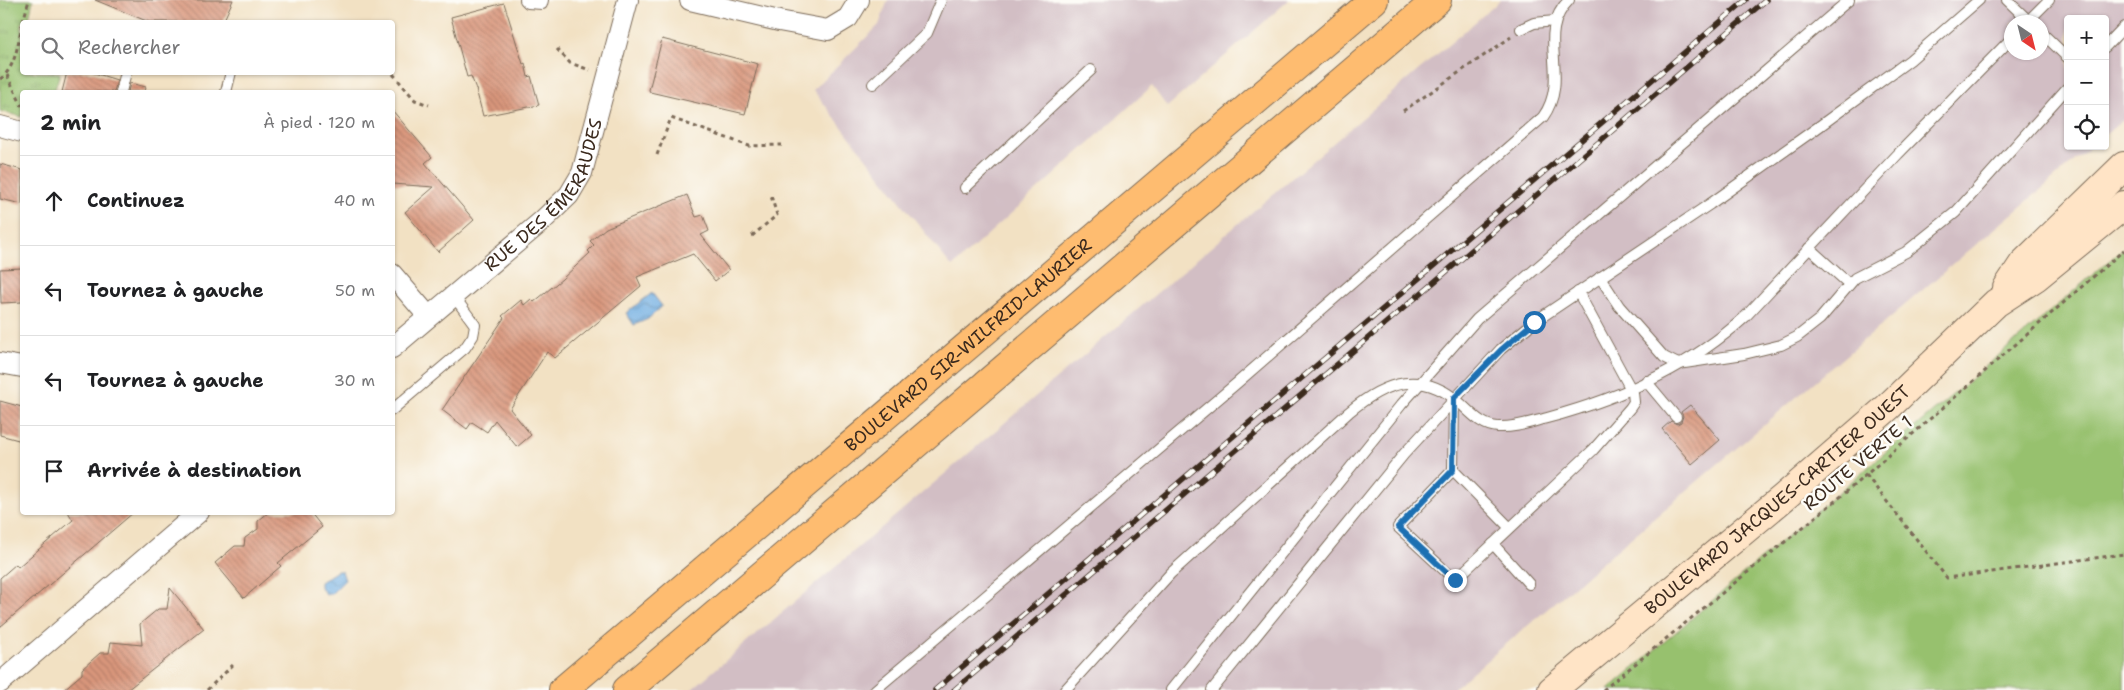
<!DOCTYPE html>
<html lang="fr">
<meta charset="utf-8">
<style>
:root{--surface:#fff;--page:#f2f2f2;--text:#202124;--muted:#757577;--line:#e0e0e0}
body{margin:0;font-family:"Shantell Sans",sans-serif;background:var(--page);color:var(--text)}
.controls{position:absolute;right:15px;top:15px;display:grid;overflow:hidden;border-radius:5px;box-shadow:0 1px 4px #0004}
.controls button{width:45px;height:45px;display:grid;place-items:center;padding:0;border:0;border-bottom:1px solid var(--line);background:var(--surface);color:var(--text);font:25px sans-serif}
.compass{position:absolute;left:2004px;top:15px;width:45px;height:45px;border-radius:50%;background:var(--surface);box-shadow:0 1px 4px #0004;rotate:145deg}
.stop{position:absolute;width:15px;height:15px;margin:-11px;border:4px solid #1f6fb2;border-radius:50%;background:#fff}
.stop.end{background:#1f6fb2;border-color:#fff;box-shadow:0 1px 5px #0008}
.list{margin:0;padding:0;list-style:none}
h2{display:flex;justify-content:space-between;align-items:center;height:65px;margin:0;padding:0 20px;font-size:21px}
h2 small{font-size:16px;font-weight:400;color:var(--muted)}
.list li{display:grid;grid-template-columns:32px 1fr auto;gap:15px;align-items:center;box-sizing:border-box;height:90px;padding:0 20px;border-top:1px solid var(--line)}
.list b{display:block;font-size:19px;white-space:nowrap}
.list em{font-size:16px;font-style:normal;color:var(--muted)}
.icon{flex:none;width:28px;height:28px;fill:none;stroke:currentColor;stroke-width:2;stroke-linecap:round;stroke-linejoin:round}
.map{position:relative;flex:none;width:2124px;height:690px;overflow:hidden}
.search{position:absolute;background:var(--surface);box-shadow:0 1px 4px #0004;left:20px;top:20px;width:375px;height:55px;display:flex;align-items:center;gap:12px;box-sizing:border-box;padding:0 18px;border-radius:5px;color:var(--muted);font-size:19px}
.panel{position:absolute;background:var(--surface);box-shadow:0 1px 4px #0004;left:20px;top:90px;width:375px;height:425px;border-radius:5px}
.map>svg:first-child{display:block}
</style>
<div class="map">
<svg width="2124" height="690" viewBox="0 0 2124 690">
<defs>
<pattern id="park-tufts" width="24" height="20" patternUnits="userSpaceOnUse" patternTransform="scale(1.25)"><rect width="24" height="20" fill="#97c16e"/><path d="M3 7l-1-3M5 7V3M7 7l1-3M15 17l-1-3M17 17v-4M19 17l1-3" fill="none" stroke="#7c9d5a"/></pattern>
<pattern id="water-waves" width="16" height="10" patternUnits="userSpaceOnUse" patternTransform="scale(1.25)"><rect width="16" height="10" fill="#6fade2"/><path d="M0 5q4-4 8 0t8 0" fill="none" stroke="#5c8db7"/></pattern>
<pattern id="building-back-hatch" width="6" height="6" patternUnits="userSpaceOnUse" patternTransform="scale(1.25)"><rect width="6" height="6" fill="#d9967c"/><path d="M-1 5l2 2M0 0l6 6M5-1l2 2" fill="none" stroke="#b17b65"/></pattern>
</defs>
<rect width="100%" height="100%" fill="#fdfcf7"/>
<filter id="ink" filterUnits="userSpaceOnUse"><feTurbulence type="fractalNoise" baseFrequency=".02" numOctaves="2"/><feDisplacementMap in="SourceGraphic" scale="10" xChannelSelector="R" yChannelSelector="G"/><feConvolveMatrix kernelMatrix="1 2 1 2 8 2 1 2 1" color-interpolation-filters="sRGB"/></filter>
<filter id="wash" filterUnits="userSpaceOnUse"><feTurbulence type="fractalNoise" baseFrequency=".0096" numOctaves="4" result="noise"/><feDisplacementMap in="SourceGraphic" scale="20" xChannelSelector="R" yChannelSelector="G"/><feGaussianBlur stdDeviation="1.12" result="paint"/><feColorMatrix in="noise" values="0 0 0 0 0 0 0 0 0 0 0 0 0 0 0 0 0 1.4 0 .05"/><feComposite in="paint" operator="in"/></filter>
<g filter="url(#wash)">
<rect width="100%" height="100%" fill="#f2e1c3"/>
<g fill="#d2bec4" fill-rule="evenodd">
<path d="M 888,0 L 1289,0 L 1167,107 L 1152,86 L 952,267 L 813,90 L 879,25 Z"/>
<path d="M 1501,0 L 2124,0 L 2124,119 L 2105,135 L 2105,19 L 2068,19 L 2068,146 L 2092,146 L 1452,690 L 691,690 ZM 2012,22 L 2042,22 L 2042,52 L 2012,52 Z"/>
</g>
<path fill="#97c16e" stroke="#697646" d="M 2124,248 L 2124,690 L 1608,690 Z"/>
<path fill="url(#park-tufts)" stroke="#697646" d="M 0,0 L 33,0 L 29,18 L 45,22 L 22,22 L 22,72 L 60,73 L 54,92 L 22,92 L 22,117 L 0,111 Z"/>
<g fill="url(#water-waves)" stroke="#556c80">
<path d="M 652,293 L 662,306 L 648,319 L 634,325 L 626,313 Z"/>
<path d="M 337,571 L 342,571 L 345,580 L 331,594 L 326,594 L 320,587 L 320,582 Z"/>
</g>
<g id="blocks">
<g fill="url(#building-back-hatch)">
<path d="M 95,0 L 233,0 L 223,22 L 149,22 Z"/>
<path d="M 504,3 L 523,64 L 525,63 L 528,77 L 531,76 L 539,105 L 483,116 L 476,89 L 471,76 L 467,77 L 451,17 Z"/>
<path d="M 662,39 L 758,64 L 745,114 L 650,92 L 649,90 Z"/>
<path d="M 67,72 L 91,72 L 117,80 L 114,92 L 62,92 Z"/>
<path d="M 130,83 L 146,87 L 145,92 L 128,92 Z"/>
<path d="M 392,110 L 432,157 L 425,163 L 474,220 L 438,252 L 405,212 L 434,187 L 392,184 Z"/>
<path d="M 0,164 L 22,170 L 22,204 L 0,199 Z"/>
<path d="M 687,195 L 696,217 L 703,215 L 709,231 L 701,235 L 729,270 L 715,281 L 693,254 L 637,277 L 641,286 L 555,358 L 547,352 L 510,409 L 531,435 L 517,447 L 495,420 L 487,432 L 472,422 L 467,429 L 442,410 L 504,318 L 502,316 L 521,300 L 524,305 L 531,299 L 534,302 L 562,279 L 590,253 L 588,251 L 594,245 L 590,241 L 606,228 Z"/>
<path d="M 22,268 L 22,302 L 1,303 L 0,269 Z"/>
<path d="M 0,401 L 22,407 L 22,441 L 0,435 Z"/>
<path d="M 1690,405 L 1720,440 L 1692,464 L 1662,429 L 1671,421 L 1677,424 L 1681,422 L 1683,416 L 1681,412 Z"/>
<path d="M 68,512 L 134,512 L 0,627 L 0,578 L 16,564 L 18,567 L 73,520 Z"/>
<path d="M 269,512 L 310,512 L 322,527 L 278,563 L 281,566 L 244,598 L 215,563 L 235,546 L 244,546 L 245,538 L 258,529 L 258,521 Z"/>
<path d="M 170,588 L 204,629 L 127,690 L 63,690 L 82,674 L 82,669 L 100,653 L 109,653 L 111,642 L 142,645 L 140,624 L 158,609 L 167,609 Z"/>
</g>
</g>
</g>
<g filter="url(#ink)">
<use href="#blocks" fill-opacity="0" stroke="#7b6a58" stroke-width="1"/>
<g fill="none" stroke-linecap="round" stroke-linejoin="round">
<defs>
<g id="service">
<path d="M 525,0 L 528,3 L 542,4 L 543,0"/>
<path d="M 2007,0 L 2030,22"/>
<path d="M 2027,22 L 2049,0"/>
<path d="M 1521,29 L 1534,23 L 1555,21"/>
<path d="M 2042,33 L 2068,58"/>
<path d="M 2105,47 L 2124,27"/>
<path d="M 873,84 L 927,33 L 941,0"/>
<path d="M 121,92 L 126,72"/>
<path d="M 226,92 L 231,72"/>
<path d="M 965,188 L 1091,70"/>
<path d="M 1809,248 L 1849,284"/>
<path d="M 1600,277 L 1619,306 L 1664,357 L 1678,364 L 1744,354 L 1781,345 L 1797,337 L 1820,319 L 1855,278 L 1906,252 L 1956,212 L 2068,87"/>
<path d="M 1646,381 L 1676,417"/>
<path d="M 392,410 L 465,348 L 473,336 L 475,325 L 453,295"/>
<path d="M 1453,470 L 1454,398"/>
<path d="M 1510,528 L 1453,470 L 1398,527 L 1455,580 L 1593,450 L 1630,408 L 1634,402 L 1633,393 L 1578,292"/>
<path d="M 1493,544 L 1529,584"/>
<path d="M 875,690 L 1237,383 L 1543,117 C 1572,76 1534,35 1569,0"/>
<path d="M 1065,690 L 1171,573 L 1349,412 C 1386,381 1422,369 1461,404 C 1472,414 1482,426 1498,427 C 1515,428 1531,422 1547,418 C 1618,399 1690,367 1745,317 L 1898,154 L 2012,38"/>
<path d="M 1171,690 L 1401,405 L 1477,319 L 1849,0"/>
<path d="M 1212,690 L 1404,454 L 1501,349 L 1534,322 L 1710,204 L 1817,128 L 1910,60 L 1979,0"/>
</g>
<g id="minor">
<path d="M 690,0 L 779,21 L 828,30 L 848,18 L 859,0"/>
<path d="M 0,126 L 22,132"/>
<path d="M 392,274 L 428,316"/>
<path id="s1" d="M 392,348 L 542,221 L 569,195 L 582,173 L 628,0"/>
<path d="M 0,363 L 22,367"/>
<path d="M 0,683 L 199,512"/>
</g>
<g id="secondary">
<path d="M 2007,288 L 2023,264 L 2124,166"/>
<path id="s2" d="M 1552,690 L 1783,498 L 1888,407 L 1996,303 L 2036,277 L 2124,205"/>
</g>
<g id="motorway">
<path id="s3" d="M 563,690 L 1374,0"/>
<path d="M 627,690 L 1437,0"/>
</g>
</defs>
<use href="#service" stroke="#7b6a58" stroke-width="12"/>
<use href="#minor" stroke="#7b6a58" stroke-width="22"/>
<use href="#secondary" stroke="#7b6a58" stroke-width="30"/>
<use href="#motorway" stroke="#7b6a58" stroke-width="30"/>
<g stroke="#7b6a58" stroke-width="3" stroke-dasharray="4 4" stroke-linecap="butt">
<path d="M 23,22 L 29,0"/>
<path d="M 557,49 L 570,63 L 590,70"/>
<path d="M 393,74 L 415,100 L 429,105"/>
<path d="M 7,75 L 22,106"/>
<path d="M 0,79 C 16,68 18,42 22,25"/>
<path d="M 1403,111 L 1511,37"/>
<path d="M 657,155 L 671,118 L 749,146 L 782,145"/>
<path d="M 752,236 L 777,215 L 771,196"/>
<path d="M 1866,475 L 1947,578 L 2124,554"/>
<path d="M 207,690 L 235,663"/>
<path d="M 1603,690 L 1845,493 L 2124,250"/>
</g>
<use href="#service" stroke="#fff" stroke-width="10"/>
<use href="#minor" stroke="#fff" stroke-width="20"/>
<use href="#secondary" stroke="#ffe4c6" stroke-width="28"/>
<use href="#motorway" stroke="#febc70" stroke-width="28"/>
<defs>
<g id="rail">
<path d="M 935,690 L 1746,0"/>
<path d="M 954,690 L 1766,0"/>
</g>
</defs>
<use href="#rail" stroke="#3b2a1e" stroke-width="5.5"/>
<use href="#rail" stroke="#fdfcf7" stroke-width="4" stroke-dasharray="11" stroke-linecap="butt"/>
</g>
</g>
<g fill="none" stroke-linecap="round" stroke-linejoin="round" filter="url(#ink)">
<path stroke="#1f6fb2" stroke-width="6" d="M 1455,580 L 1398,527 L 1453,470 L 1454,398 L 1501,350 L 1534,322"/>
</g>
<g text-anchor="middle" stroke-width="5" stroke-linejoin="round" paint-order="stroke">
<g font-size="18" fill="#3b2a1e" stroke="#fdfcf7">
<text dy="6" stroke="none"><textPath href="#s1" startOffset="220">RUE DES ÉMERAUDES</textPath></text>
<text dy="6" stroke="none"><textPath href="#s3" startOffset="532">BOULEVARD SIR-WILFRID-LAURIER</textPath></text>
<text transform="translate(1858 463) rotate(-40)" y="6">ROUTE VERTE 1</text>
<text dy="6" stroke="none"><textPath href="#s2" startOffset="295">BOULEVARD JACQUES-CARTIER OUEST</textPath></text>
</g>
</g>
</svg>
<div class="controls">
<button>+</button>
<button>−</button>
<button><svg class="icon" aria-label="locate" viewBox="0 0 24 24"><circle cx="12" cy="12" r="6"/><path d="M12 2v4M12 18v4M2 12h4M18 12h4"/></svg></button>
</div>
<svg class="compass" viewBox="-18 -18 36 36"><path d="M0-13l5 13h-10z" fill="#e53935"/><path d="M0 13l5-13h-10z" fill="#757577"/></svg>
<div class="stop" style="left:1534px;top:322px"></div>
<div class="stop end" style="left:1455px;top:580px"></div>
<div class="search"><svg class="icon" aria-label="search" viewBox="0 0 24 24"><circle cx="10" cy="10" r="6"/><path d="M15 15l6 6"/></svg>Rechercher</div>
<section class="panel">
<h2>2 min<small>À pied · 120 m</small></h2>
<ul class="list">
<li><svg class="icon" aria-label="ahead" viewBox="0 0 24 24"><path d="M12 20V5M6 11l6-6 6 6"/></svg><div><b>Continuez</b></div><em>40 m</em></li>
<li><svg class="icon" aria-label="left" viewBox="0 0 24 24"><path d="M17 20v-9H6M10 6l-5 5 5 5"/></svg><div><b>Tournez à gauche</b></div><em>50 m</em></li>
<li><svg class="icon" aria-label="left" viewBox="0 0 24 24"><path d="M17 20v-9H6M10 6l-5 5 5 5"/></svg><div><b>Tournez à gauche</b></div><em>30 m</em></li>
<li><svg class="icon" aria-label="arrive" viewBox="0 0 24 24"><path d="M6 21V4h12l-3 4 3 4H6"/></svg><div><b>Arrivée à destination</b></div></li>
</ul>
</section>
</div>
